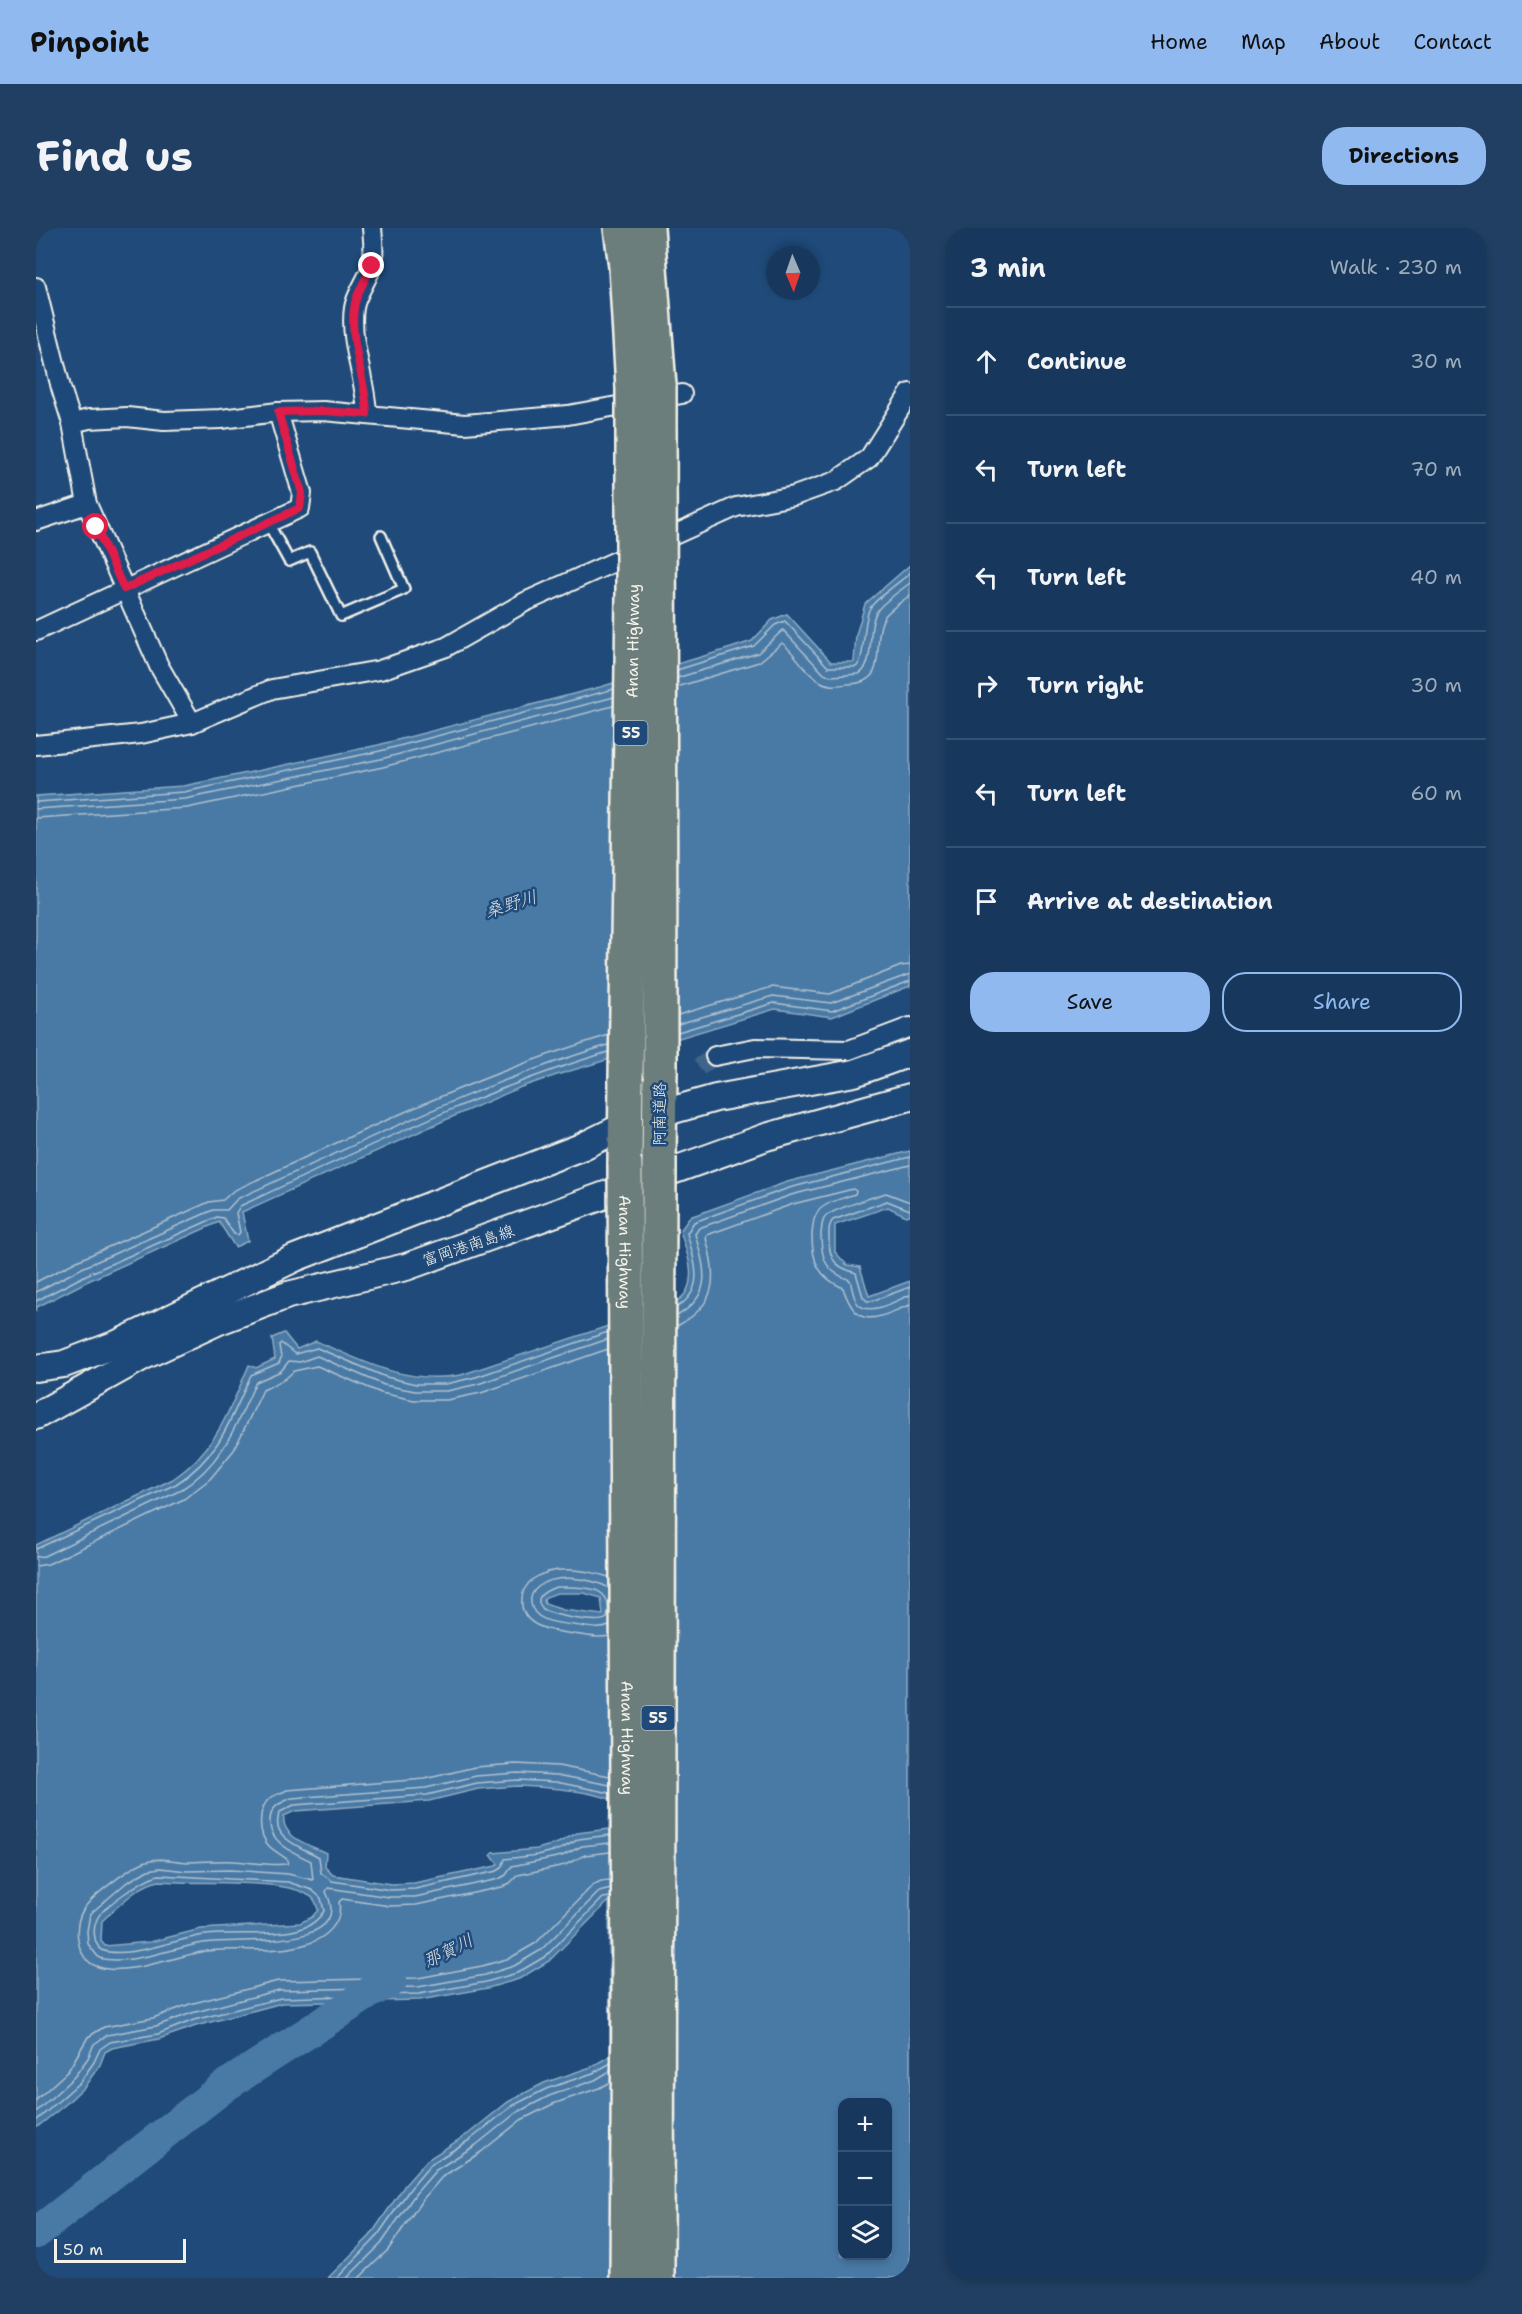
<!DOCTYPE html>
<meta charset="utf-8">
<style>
:root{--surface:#17385c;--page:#203f62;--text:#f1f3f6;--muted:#9eacbb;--line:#365272;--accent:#90b9f0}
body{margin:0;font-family:"Shantell Sans","Klee One",sans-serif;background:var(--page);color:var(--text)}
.controls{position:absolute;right:18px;bottom:18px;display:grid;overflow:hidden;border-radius:12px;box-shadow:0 3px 9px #0003}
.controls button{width:54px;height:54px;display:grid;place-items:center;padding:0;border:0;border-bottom:2px solid var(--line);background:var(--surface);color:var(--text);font:30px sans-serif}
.compass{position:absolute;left:730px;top:18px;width:54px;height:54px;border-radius:50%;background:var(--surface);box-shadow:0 3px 9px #0003;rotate:178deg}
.scale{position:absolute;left:18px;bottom:15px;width:132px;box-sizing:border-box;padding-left:6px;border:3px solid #f4f1e8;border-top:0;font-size:16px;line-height:21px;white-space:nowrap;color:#f4f1e8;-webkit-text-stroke:4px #1f4a7a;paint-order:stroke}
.stop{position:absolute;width:18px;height:18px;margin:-14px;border:4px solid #e11d48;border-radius:50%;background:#fff}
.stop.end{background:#e11d48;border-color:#fff;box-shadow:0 2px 6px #0008}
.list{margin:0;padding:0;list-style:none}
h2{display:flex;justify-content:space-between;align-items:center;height:78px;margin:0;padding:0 24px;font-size:26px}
h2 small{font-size:20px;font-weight:400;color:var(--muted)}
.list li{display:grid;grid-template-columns:39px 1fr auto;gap:18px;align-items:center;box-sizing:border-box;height:108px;padding:0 24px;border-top:2px solid var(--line)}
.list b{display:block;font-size:22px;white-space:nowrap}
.list em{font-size:20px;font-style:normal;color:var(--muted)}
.actions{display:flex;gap:12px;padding:18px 24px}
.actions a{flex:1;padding:14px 0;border:2px solid var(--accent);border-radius:24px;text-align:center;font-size:21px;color:var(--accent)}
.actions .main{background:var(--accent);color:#111}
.icon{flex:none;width:33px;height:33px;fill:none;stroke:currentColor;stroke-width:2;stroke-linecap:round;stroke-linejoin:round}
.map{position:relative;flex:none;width:874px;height:2050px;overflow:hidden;border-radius:24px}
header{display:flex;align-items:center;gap:36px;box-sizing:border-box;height:84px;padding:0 30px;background:var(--accent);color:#111}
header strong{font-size:28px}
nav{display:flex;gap:33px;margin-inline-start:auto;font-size:21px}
.intro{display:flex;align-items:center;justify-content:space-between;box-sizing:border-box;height:144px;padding:0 36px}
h1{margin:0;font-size:42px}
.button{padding:15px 27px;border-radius:24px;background:var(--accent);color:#111;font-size:21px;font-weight:700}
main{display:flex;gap:36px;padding:0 36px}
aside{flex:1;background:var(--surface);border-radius:24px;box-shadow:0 3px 9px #0003}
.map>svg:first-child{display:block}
</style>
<header>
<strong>Pinpoint</strong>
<nav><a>Home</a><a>Map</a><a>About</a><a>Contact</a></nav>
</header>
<div class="intro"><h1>Find us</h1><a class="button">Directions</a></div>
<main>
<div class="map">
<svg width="874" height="2050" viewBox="0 0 874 2050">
<rect width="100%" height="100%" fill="#1f4a7a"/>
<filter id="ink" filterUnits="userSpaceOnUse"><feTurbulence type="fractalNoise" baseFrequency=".0167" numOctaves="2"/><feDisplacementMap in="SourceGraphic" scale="12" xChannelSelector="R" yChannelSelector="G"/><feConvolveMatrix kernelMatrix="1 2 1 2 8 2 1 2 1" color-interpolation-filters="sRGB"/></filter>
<g filter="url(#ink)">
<g fill="#4a7aa6" stroke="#8eaac0" stroke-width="1.5" fill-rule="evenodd">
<path d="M 874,337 L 874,758 L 796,789 L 739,781 L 524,846 L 485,859 L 407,893 L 206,984 L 212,1013 L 199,1019 L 183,994 L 52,1053 L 1,1079 L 0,1083 L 0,568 L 147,558 L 221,543 L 342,517 L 564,459 L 695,420 L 716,413 L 736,392 L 751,386 L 795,434 L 818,434 L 820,407 L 829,376 Z"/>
<path d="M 874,923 L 874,987 L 870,988 L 852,979 L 799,997 L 799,1024 L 811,1037 L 824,1039 L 833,1068 L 874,1053 L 874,2050 L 292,2050 L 334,2008 L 369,1957 L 391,1932 L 432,1906 L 472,1874 L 508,1855 L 555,1839 L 574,1828 L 573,1673 L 513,1733 L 483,1751 L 452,1760 L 384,1772 L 246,1775 L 160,1798 L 123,1811 L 76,1820 L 69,1824 L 64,1837 L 49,1858 L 30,1876 L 0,1900 L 0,1317 L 137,1251 C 180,1222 193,1183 213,1137 L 220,1140 L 239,1131 L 236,1110 L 248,1105 L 261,1121 L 280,1113 C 328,1134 371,1157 425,1147 L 632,1078 C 637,1075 644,1072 648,1067 C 662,1049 650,1022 644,1003 L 654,989 L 751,954 ZM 521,1365 L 548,1365 L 565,1370 L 567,1387 L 527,1382 L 509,1376 L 508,1372 L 510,1369 ZM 482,1558 C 513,1560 544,1561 574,1571 L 573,1601 L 541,1605 L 522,1615 L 501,1621 L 457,1625 L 455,1627 L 462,1636 L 460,1638 L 378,1655 L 355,1656 L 297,1647 L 289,1639 L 290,1625 C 274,1617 245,1610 248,1588 L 259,1583 L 393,1573 L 442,1561 ZM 124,1653 C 160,1657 245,1650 272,1667 C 279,1670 280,1675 282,1682 L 276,1689 L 264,1695 L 165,1701 L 114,1714 L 69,1718 L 65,1713 L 66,1693 C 82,1679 102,1656 124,1653 ZM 806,1874 L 852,1874 L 852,2028 L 806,2028 Z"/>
</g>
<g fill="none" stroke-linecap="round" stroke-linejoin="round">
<g stroke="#b0c1ce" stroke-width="1.5">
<path d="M 641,442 L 718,418 L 739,397 L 749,393 L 792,439 L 820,439 C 830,431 826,394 834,380 C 839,371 865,353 874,345"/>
<path d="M 641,450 L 722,425 L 747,402 L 788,446 L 796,448 L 823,446 C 840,436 830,401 841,383 C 847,374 865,362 874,355"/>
<path d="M 641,459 L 723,434 L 746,415 C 760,425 769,446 785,454 C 793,459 803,457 812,456 C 857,455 833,413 849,388 C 855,380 867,373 874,367"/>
<path d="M 0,574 L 148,564 L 344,523 L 578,461"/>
<path d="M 0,581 L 149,571 L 345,531 L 578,469"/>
<path d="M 0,590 L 151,580 L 347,539 L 577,478"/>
<path d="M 642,787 L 736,759 L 794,766 L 865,738 L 874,737"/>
<path d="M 642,796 L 737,768 L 795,775 L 874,746"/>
<path d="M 642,804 L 738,775 L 796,783 L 874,753"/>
<path d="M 874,974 L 850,965 C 840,968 796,982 790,988 C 785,993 786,1000 785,1006 C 785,1030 789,1044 814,1052 C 816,1059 817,1070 822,1076 C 834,1089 861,1072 874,1067"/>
<path d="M 874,982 L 851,973 L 797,992 C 792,998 793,1003 793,1011 C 793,1033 800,1039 820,1045 L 827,1069 L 831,1073 L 836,1073 L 874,1059"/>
<path d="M 0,1054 L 43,1032 L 173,974 L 187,972 L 197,963 C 320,906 442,846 573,807"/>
<path d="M 0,1064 L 46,1040 L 177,982 L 191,982 L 201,971 C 323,915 444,855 572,817"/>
<path d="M 0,1073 L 50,1047 L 181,989 L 187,990 L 198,1006 L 202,1007 L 204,1004 L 200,985 L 204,978 C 325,922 445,862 572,824"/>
<path d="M 641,1079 C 671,1061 658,1032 651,1005 L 658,994 L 753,960 L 874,929"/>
<path d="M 641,1088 C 678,1066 669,1042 659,1006 L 663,1000 L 755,967 L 874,937"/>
<path d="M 641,1098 C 682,1076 681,1051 670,1010 L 671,1007 L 757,976 L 817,961 L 820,963 L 819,966 C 808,970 793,973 784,981 C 777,988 777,997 776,1007 C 776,1033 782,1049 807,1060 C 822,1104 839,1090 874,1077"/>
<path d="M 0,1321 L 140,1256 C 184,1228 194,1192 215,1147 L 243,1135 L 245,1130 L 243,1117 L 245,1115 L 259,1126 L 281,1120 L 350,1149 L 380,1156 L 410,1156 L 440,1149 L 572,1104"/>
<path d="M 0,1329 L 8,1328 L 143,1263 C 187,1236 199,1199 220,1154 L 245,1143 L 253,1133 L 264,1134 L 281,1128 L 348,1157 L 379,1163 L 411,1163 L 442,1156 L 572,1111"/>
<path d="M 0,1338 L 12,1336 L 148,1271 L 174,1251 L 198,1222 L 227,1162 L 249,1151 L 258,1143 L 281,1138 L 345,1165 L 378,1172 L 411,1172 L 445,1165 L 572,1121"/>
<path d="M 573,1349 C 550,1342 518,1336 497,1351 C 491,1356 486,1363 486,1371 C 483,1399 516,1403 537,1406 C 549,1407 562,1411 573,1408"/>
<path d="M 520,1359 C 544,1359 579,1355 571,1390 C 562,1397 518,1387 507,1382 C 496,1369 509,1363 520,1359 Z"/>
<path d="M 573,1360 C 555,1350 519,1345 502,1359 C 497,1363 494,1369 495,1375 C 497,1394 523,1395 537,1397 C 548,1398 563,1403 573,1398"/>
<path d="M 574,1548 L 522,1538 L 480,1536 L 439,1539 L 389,1551 L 251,1562 C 245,1565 239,1567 234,1570 C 221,1581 222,1606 233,1618 C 238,1623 246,1627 252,1632 L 251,1636 C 234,1638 215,1634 197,1633 C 182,1632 167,1634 151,1634 C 138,1633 124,1629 111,1633 C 98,1636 53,1670 47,1682 C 37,1699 40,1730 60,1738 C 86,1750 143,1727 171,1723 C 203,1719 241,1726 271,1716 C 290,1710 307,1695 303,1674 L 306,1671 L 354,1678 L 380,1677 L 466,1659 L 474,1655 L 482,1647 L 529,1637 L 549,1627 L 574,1624"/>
<path d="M 574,1557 L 521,1547 L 481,1545 L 440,1548 L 390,1560 L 256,1570 C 244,1575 235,1578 234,1592 C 232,1615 259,1625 275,1633 L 277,1652 L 252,1646 L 194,1642 L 151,1643 L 124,1640 L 112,1642 L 90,1655 L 54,1686 L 51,1703 L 52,1716 L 63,1730 C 92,1738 138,1720 167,1715 C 196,1709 321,1725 290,1664 L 292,1660 L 353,1669 L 379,1669 L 463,1651 L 470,1647 L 476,1638 L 526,1628 L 546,1618 L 574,1615"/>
<path d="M 574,1565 L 520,1554 L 482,1552 L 441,1555 L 391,1567 L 258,1577 L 244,1584 C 232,1610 266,1619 283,1629 L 285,1645 L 296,1653 L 355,1662 L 379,1661 L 461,1643 L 466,1640 L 469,1631 L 502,1627 L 525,1621 L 543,1611 L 574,1607"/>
<path d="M 123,1647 L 252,1654 L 276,1662 L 285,1670 L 288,1683 C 283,1691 276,1697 267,1700 C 243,1709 197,1704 170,1707 C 141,1710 93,1732 65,1722 C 58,1715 56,1701 61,1691 C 66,1679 110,1649 123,1647 Z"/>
<path d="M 0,1872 L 32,1843 L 52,1809 L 68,1799 L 117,1790 L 154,1776 L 242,1753 L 382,1750 L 446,1738 L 474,1730 L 500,1715 L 557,1657 L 565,1653 L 574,1652"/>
<path d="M 0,1884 L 38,1849 L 52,1830 L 58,1816 L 71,1807 L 120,1798 L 156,1785 L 243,1762 L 382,1759 L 449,1747 L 478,1738 L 505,1722 L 563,1664 L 575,1661"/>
<path d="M 0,1893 L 44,1854 L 58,1834 L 64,1821 L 74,1814 L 122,1806 L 158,1792 L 245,1770 L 383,1766 L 450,1754 L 481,1745 L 510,1728 L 567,1670 L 575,1669"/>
<path d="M 301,2050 L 339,2011 L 374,1961 L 395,1936 L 435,1911 L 476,1878 L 510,1861 L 557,1845 L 575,1835"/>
<path d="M 311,2050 L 345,2016 L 380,1965 L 400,1942 L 440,1917 L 480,1885 L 513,1868 L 559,1852 L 574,1843"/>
<path d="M 323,2050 L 352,2022 L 387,1971 L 406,1949 L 445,1924 L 485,1892 L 517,1876 L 563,1860 L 574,1854"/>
</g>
<path stroke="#4a7aa6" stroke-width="32" d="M 0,2005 L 189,1858 L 333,1765 L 355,1753"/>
<path stroke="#3f638a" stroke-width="18" stroke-dasharray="18 9" stroke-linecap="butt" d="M 663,839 L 679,828"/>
<defs>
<path id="lane" d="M 232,295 L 253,333 L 274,324 L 305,388 L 368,361 L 345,308"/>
<g id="street">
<path d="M 0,59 L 25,160 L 36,195 L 51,276 L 123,438 L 156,495"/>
<path d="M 331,186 C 330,152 313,113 318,80 C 320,65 332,52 336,37 C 339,25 337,12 336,0"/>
<path d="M 36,195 L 53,191 L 91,189 L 128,193 L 185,191 L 242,184 L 287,183 L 429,196 L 532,187 L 646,166"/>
<path d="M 0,293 L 51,276"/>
<path d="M 0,403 L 264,280 L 266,265 L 242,184"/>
<path d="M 0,517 L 105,506 L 156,495 L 236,461 L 344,442 L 410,419 L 489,374 L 700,279 L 758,268 L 800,253 L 833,230 L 874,165"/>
<path d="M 679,828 L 719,820 L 813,822 L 874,799"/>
</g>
<g id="secondary">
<path d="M 623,886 L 680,870 L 818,845 L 874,825"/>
<path d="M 0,1140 L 28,1136 L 81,1116 L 259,1030 L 545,919 L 590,897"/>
<path d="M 0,1188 L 108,1128 L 183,1093 L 252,1067 L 370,1039 L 730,909 L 874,869"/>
</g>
<g id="highway">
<path d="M 585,0 L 590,39 L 597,160"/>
<path d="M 611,0 L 623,158"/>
<path d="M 623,929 L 624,843"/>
<path d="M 589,936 L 590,851"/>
</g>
</defs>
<use href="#lane" stroke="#f4f1e8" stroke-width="14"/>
<use href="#street" stroke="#f4f1e8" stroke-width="22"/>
<use href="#secondary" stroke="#f4f1e8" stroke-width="30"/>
<use href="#highway" stroke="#f4f1e8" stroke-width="38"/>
<use href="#lane" stroke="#1f4a7a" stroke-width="9"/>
<use href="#street" stroke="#1f4a7a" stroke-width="18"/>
<use href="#secondary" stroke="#1f4a7a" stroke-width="26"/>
<use href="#highway" stroke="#6c7e7c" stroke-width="33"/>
<defs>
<g id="highway-bridge">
<path d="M 623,158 L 624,843"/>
<path id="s1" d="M 590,851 L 597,368 L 597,160"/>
<path id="s2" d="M 589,936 L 593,1764 L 591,2050"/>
<path d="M 621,2050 L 623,929"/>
</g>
</defs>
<use href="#highway-bridge" stroke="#f4f1e8" stroke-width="38" stroke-linecap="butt"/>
<use href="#highway-bridge" stroke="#6c7e7c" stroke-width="33"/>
</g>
</g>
<g fill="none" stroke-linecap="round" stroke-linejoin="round" filter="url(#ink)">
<path stroke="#e11d48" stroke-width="8" d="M 60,299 L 88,361 L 264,280 L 266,265 L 242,184 L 287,183 L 331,186 C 330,151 313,115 318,80 C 319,67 330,51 336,38"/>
</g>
<g text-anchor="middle" stroke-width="5" stroke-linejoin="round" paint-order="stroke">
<g fill="#1f4a7a" stroke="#b4bfc7" stroke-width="1.5">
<rect x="578.5" y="493" width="33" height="24" rx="4.5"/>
<rect x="605.5" y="1478" width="33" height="24" rx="4.5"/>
</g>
<g font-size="15" font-weight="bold" fill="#f4f1e8">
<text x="595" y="510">55</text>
<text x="622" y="1495">55</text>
</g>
<g font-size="16" fill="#f4f1e8" stroke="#1f4a7a">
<text dy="6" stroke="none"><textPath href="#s1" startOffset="438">Anan Highway</textPath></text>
<text transform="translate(623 886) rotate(-90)" y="6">阿南道路</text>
<text transform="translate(432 1017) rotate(-19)" y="6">富岡港南島線</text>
<text dy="6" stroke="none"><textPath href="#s2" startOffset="88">Anan Highway</textPath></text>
<text dy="6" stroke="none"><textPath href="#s2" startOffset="574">Anan Highway</textPath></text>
</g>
<g font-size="18" font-style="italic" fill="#dadfde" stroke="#1f4a7a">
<text transform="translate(475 676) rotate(-17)" y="6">桑野川</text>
<text transform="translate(412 1723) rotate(-27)" y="6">那賀川</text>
</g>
</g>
</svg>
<div class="controls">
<button>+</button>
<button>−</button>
<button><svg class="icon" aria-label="layers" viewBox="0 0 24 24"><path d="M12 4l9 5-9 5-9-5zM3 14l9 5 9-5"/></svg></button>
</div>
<svg class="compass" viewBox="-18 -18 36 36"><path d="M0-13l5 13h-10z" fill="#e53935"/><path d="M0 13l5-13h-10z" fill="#9eacbb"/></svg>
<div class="scale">50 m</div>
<div class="stop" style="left:60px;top:299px"></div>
<div class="stop end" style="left:336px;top:38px"></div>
</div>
<aside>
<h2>3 min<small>Walk · 230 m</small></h2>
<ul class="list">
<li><svg class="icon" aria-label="ahead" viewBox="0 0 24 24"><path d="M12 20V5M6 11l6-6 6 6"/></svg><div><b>Continue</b></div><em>30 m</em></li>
<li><svg class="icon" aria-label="left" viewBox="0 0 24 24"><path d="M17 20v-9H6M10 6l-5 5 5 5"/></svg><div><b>Turn left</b></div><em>70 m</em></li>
<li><svg class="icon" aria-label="left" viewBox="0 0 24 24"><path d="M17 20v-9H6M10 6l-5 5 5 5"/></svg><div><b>Turn left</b></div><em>40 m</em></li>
<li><svg class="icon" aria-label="right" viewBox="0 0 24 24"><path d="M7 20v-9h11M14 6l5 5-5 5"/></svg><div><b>Turn right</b></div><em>30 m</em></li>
<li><svg class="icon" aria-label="left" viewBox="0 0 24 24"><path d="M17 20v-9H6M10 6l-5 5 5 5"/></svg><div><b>Turn left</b></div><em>60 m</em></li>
<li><svg class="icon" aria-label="arrive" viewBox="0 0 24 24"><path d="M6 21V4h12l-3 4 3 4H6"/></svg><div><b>Arrive at destination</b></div></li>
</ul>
<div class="actions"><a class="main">Save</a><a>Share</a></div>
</aside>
</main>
